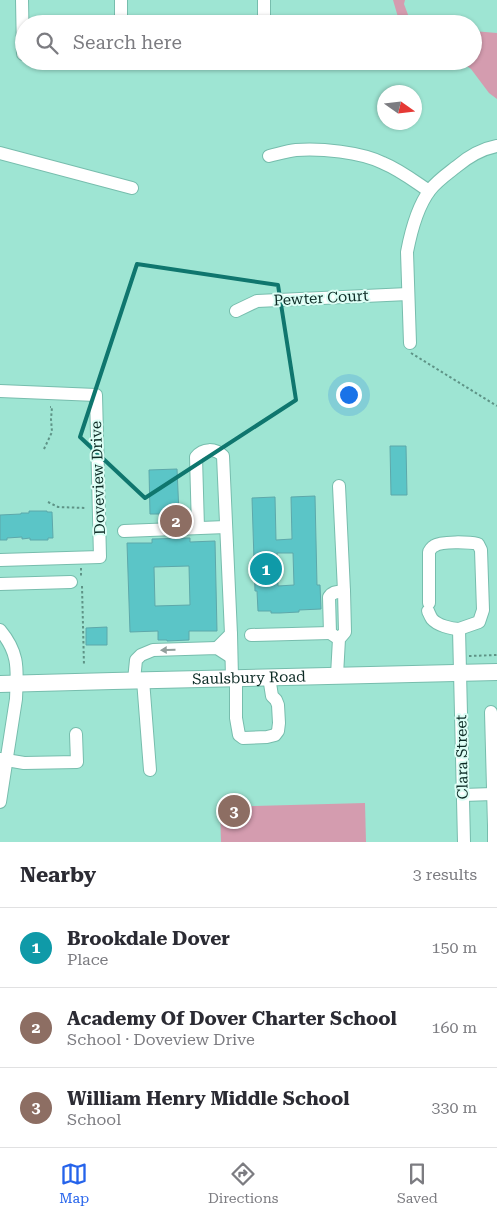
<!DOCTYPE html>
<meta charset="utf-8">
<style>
:root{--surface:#fff;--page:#f7f7f7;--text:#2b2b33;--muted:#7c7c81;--line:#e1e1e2;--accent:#2563eb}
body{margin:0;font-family:"Roboto Serif",serif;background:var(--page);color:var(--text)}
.compass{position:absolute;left:377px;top:85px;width:45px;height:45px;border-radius:50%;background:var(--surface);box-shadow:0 1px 4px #0004;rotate:104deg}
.you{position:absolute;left:348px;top:394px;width:18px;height:18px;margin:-12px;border:4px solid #fff;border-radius:50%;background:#1a73e8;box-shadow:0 0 0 8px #1a73e833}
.badge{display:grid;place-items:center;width:32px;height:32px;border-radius:50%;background:var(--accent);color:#fff;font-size:16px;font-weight:700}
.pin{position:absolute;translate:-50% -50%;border:2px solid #fff;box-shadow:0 1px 5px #0006}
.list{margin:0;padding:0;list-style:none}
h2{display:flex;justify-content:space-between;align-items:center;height:65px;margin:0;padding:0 20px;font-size:21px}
h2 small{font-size:16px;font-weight:400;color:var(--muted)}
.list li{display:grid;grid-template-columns:32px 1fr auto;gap:15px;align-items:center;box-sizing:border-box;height:80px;padding:0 20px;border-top:1px solid var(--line)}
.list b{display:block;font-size:19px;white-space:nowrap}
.list p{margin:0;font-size:16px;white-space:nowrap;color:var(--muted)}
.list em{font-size:16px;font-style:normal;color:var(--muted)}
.icon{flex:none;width:28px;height:28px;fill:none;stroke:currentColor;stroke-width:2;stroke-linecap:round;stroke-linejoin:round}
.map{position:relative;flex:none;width:497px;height:842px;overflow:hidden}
.search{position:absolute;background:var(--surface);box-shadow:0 1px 4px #0004;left:15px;right:15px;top:15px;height:55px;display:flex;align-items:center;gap:12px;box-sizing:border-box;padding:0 18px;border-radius:28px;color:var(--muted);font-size:19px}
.sheet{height:305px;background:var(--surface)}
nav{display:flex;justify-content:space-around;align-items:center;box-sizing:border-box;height:70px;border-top:1px solid var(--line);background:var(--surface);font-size:14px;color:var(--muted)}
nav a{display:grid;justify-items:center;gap:2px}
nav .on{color:var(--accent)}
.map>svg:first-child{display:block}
</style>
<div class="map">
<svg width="497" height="842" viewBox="0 0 497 842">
<rect width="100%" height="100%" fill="#9ee5d3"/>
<g fill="#d49caf">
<path d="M 393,0 L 405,0 L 404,4 L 410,20 L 423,24 L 400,24 Z"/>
<path d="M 473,31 L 497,33 L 497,99 L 489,93 L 471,69 L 460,61 L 473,61 Z"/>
<path d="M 365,803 L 366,842 L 221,842 L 220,807 Z"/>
</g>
<g fill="#5bc5c7" stroke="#5da8aa" fill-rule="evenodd">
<path d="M 390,446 L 406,446 L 407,495 L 391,495 Z"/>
<path d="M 177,469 L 179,513 L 172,513 L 172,517 L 161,517 L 161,514 L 150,514 L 149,470 Z"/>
<path d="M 315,496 L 317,585 L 320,585 L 321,609 L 299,610 L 299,612 L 280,613 L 271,613 L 271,611 L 258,611 L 257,591 L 255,591 L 252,498 L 275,497 L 276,540 L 292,539 L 291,497 ZM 277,553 L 293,553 L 294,585 L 278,586 Z"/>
<path d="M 29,511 L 47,511 L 47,512 L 52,512 L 53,538 L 48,538 L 48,540 L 30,540 L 30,538 L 22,539 L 22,537 L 7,538 L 7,540 L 0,540 L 0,515 L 21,514 L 21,513 L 29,513 Z"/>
<path d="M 190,538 L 190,542 L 215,541 L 217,631 L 189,631 L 189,640 L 167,641 L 167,640 L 158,640 L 158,631 L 130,632 L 127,543 L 152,543 L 152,539 ZM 189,566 L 190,605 L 155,606 L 154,567 Z"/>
<path d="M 107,627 L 107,645 L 86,645 L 86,628 Z"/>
</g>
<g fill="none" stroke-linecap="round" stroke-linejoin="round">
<defs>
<g id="minor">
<path d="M 22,0 L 23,54"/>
<path d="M 121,0 L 121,24"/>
<path d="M 264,0 L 264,24"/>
<path d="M 0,153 L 132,188"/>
<path d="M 269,156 C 278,154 287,151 296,150 C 320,148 361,152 383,163 C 400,170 414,181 429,191"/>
<path d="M 236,311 L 257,301 L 408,294"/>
<path d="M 410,343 L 407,252 C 411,231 417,207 430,190 C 437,181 447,174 456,167 C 469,156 481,149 497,146"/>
<path d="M 0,391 L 96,395 L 100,557 L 0,560"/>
<path d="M 198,528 L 196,457 C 203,448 215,448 223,456 L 231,634"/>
<path d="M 124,531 L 226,527"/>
<path d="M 0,584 L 71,582"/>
<path d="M 429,603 L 429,552 C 429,551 432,547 434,546 C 441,541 469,542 478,544 L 481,550 L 483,610 L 479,622 L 459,629 L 464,842"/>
<path d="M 428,611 C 429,613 430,616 432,619 C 437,625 451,629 459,629"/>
<path d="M 0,630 C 20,654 17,670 16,699 L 0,802"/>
<path d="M 251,635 L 330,633"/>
<path d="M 336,637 L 330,633 L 329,597 C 333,591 338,592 344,591"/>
<path d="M 217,648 L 231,634 L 232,678"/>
<path d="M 337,675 L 339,639 L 345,632 L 344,591 L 339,486"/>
<path d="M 236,678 L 236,718 L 239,735 L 243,738 L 267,737 L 275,735 L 278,731 L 279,723 L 278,705 L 276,700 L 272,696 L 269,677"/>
<path d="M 134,680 L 136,660 L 141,655 L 153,650 L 217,648 L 231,657"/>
<path d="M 143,680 L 150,770"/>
<path d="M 491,712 L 494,826 L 497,826"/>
<path d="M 0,759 L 24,763 L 77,762 L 76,734"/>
<path d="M 463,795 L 493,794"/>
<path d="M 494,826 L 494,842"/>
</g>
<g id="major">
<path id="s1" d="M 0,684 L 113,681 L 497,672"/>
</g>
</defs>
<use href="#minor" stroke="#77bdad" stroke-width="14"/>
<use href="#major" stroke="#77bdad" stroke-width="18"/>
<g stroke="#5e9386" stroke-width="2" stroke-dasharray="2.5 2.5" stroke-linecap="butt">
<path d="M 411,353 L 497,406"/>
<path d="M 44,449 L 52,432 L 51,419 L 52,407 L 50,407"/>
<path d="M 48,502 L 58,507 L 86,508"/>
<path d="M 81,568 L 81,578"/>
<path d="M 82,586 L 84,666"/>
<path d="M 469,656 L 497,655"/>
</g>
<use href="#minor" stroke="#fff" stroke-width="12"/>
<use href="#major" stroke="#fff" stroke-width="16"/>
</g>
<defs><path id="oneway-solid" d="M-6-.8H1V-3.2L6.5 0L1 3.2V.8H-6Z" transform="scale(1.25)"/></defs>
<use fill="#929f9c" href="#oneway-solid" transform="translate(168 650) rotate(179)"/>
<path fill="none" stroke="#0f766e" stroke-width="4" stroke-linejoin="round" d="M 137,264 L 278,285 L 296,400 L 145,498 L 80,437 Z"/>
<g text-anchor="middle" stroke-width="4" stroke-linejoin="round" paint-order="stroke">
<g font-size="15" fill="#0c2a24" stroke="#dcfef5">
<text transform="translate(321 298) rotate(-3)" y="5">Pewter Court</text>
<text transform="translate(98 478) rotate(-92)" y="5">Doveview Drive</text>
<text dy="5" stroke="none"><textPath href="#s1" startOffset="249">Saulsbury Road</textPath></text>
<text transform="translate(462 757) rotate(-91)" y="5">Clara Street</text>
</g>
</g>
</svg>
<svg class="compass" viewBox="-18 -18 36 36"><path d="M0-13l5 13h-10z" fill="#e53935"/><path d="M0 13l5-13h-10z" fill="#7c7c81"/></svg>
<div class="you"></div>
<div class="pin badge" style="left:266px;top:569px;background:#0f9aa8">1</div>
<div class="pin badge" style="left:176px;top:521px;background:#8d6e63">2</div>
<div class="pin badge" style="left:234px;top:811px;background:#8d6e63">3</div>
<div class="search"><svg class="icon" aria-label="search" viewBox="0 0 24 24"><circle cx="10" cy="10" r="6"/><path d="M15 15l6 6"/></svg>Search here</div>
</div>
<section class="sheet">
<h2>Nearby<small>3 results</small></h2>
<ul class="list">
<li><span class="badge" style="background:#0f9aa8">1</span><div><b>Brookdale Dover</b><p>Place</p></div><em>150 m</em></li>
<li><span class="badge" style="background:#8d6e63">2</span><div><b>Academy Of Dover Charter School</b><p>School · Doveview Drive</p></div><em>160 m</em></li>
<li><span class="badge" style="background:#8d6e63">3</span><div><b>William Henry Middle School</b><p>School</p></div><em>330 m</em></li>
</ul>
</section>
<nav>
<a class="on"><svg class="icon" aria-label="map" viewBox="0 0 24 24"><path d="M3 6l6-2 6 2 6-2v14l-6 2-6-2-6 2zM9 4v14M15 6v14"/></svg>Map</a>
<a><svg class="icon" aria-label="directions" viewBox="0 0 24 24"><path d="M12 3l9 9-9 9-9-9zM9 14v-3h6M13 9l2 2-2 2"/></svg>Directions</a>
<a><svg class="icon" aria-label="saved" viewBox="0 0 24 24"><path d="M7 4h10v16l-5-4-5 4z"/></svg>Saved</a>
</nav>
